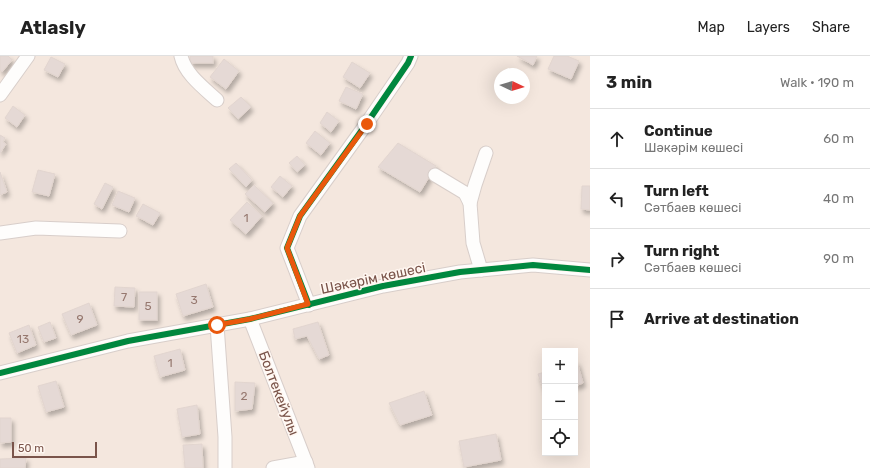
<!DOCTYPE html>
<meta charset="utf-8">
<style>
:root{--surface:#fff;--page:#f2f2f2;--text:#222;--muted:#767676;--line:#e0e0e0}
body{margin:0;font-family:Rubik,sans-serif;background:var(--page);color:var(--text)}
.controls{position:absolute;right:12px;bottom:12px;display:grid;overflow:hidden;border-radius:0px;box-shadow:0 4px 16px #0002}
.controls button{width:36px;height:36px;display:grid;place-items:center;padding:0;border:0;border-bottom:1px solid var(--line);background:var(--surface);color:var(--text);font:20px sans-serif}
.compass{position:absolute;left:494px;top:12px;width:36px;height:36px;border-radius:50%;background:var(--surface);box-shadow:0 4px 16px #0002;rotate:94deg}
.scale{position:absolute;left:12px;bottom:10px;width:85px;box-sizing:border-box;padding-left:4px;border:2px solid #7a544a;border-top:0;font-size:11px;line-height:14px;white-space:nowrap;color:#7a544a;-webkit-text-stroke:3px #fff7f1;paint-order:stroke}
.stop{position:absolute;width:12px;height:12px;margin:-9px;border:3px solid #ea580c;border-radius:50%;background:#fff}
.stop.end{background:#ea580c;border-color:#fff;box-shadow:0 1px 4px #0008}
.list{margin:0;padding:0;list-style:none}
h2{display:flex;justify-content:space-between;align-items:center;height:52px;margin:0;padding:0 16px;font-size:17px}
h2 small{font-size:13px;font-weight:400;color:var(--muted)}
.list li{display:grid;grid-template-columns:26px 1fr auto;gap:12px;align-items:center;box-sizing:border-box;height:60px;padding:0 16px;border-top:1px solid var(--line)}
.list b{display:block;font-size:15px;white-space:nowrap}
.list p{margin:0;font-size:13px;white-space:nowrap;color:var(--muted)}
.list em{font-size:13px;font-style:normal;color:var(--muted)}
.icon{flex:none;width:22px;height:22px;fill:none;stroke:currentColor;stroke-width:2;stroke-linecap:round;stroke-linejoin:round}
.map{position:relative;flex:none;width:590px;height:412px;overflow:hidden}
header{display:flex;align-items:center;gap:24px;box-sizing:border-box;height:56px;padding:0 20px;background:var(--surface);border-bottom:1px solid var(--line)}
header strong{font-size:19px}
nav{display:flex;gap:22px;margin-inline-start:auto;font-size:14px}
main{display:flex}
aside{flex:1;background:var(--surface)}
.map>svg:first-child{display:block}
</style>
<header>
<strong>Atlasly</strong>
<nav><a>Map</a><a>Layers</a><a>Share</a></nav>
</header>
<main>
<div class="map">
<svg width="590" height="412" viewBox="0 0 590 412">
<defs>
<filter id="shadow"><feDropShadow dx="2.5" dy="4" stdDeviation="2" flood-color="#0004"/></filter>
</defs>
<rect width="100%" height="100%" fill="#f8f3ee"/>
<path fill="#f4e7de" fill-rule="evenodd" d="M 0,0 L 590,0 L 590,412 L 0,412 ZM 500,18 L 524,18 L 524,42 L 500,42 ZM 545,295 L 575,295 L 575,397 L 545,397 Z"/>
<g fill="#e5d9d5" stroke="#e2d5cf" filter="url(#shadow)">
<path d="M 0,0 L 8,0 L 12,4 L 2,16 L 0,14 Z"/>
<rect x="190" y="0" width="23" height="7"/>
<path d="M 517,0 L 537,0 L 533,9 Z"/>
<path d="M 554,0 L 567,0 L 579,5 L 571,23 L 548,13 Z"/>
<path d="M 51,1 L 65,8 L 58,21 L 44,14 Z"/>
<path d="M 224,3 L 239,15 L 226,33 L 210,21 Z"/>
<path d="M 352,6 L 370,17 L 360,32 L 343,21 Z"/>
<path d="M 346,31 L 363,38 L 356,53 L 339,45 Z"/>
<path d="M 241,41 L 251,51 L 238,63 L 228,52 Z"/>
<path d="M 13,50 L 25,59 L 17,71 L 5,62 Z"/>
<path d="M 327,56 L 339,65 L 331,76 L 320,67 Z"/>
<path d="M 315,75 L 330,87 L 321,99 L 306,87 Z"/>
<path d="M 0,79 L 5,82 L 3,86 L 6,88 L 0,97 Z"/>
<path d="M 398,87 L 436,110 L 420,136 L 378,111 Z"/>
<path d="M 297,100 L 305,109 L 297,116 L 289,107 Z"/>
<path d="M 236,107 L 252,124 L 246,131 L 229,113 Z"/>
<path d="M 38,114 L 55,118 L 49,140 L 32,136 Z"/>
<path d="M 0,116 L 7,136 L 0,139 Z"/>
<path d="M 280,120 L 292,130 L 283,141 L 271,131 Z"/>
<path d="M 105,127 L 113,131 L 102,153 L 94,148 Z"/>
<path d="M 254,129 L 273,147 L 265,156 L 245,138 Z"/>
<path d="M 582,130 L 590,130 L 590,154 L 581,153 Z"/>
<path d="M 118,135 L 135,142 L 129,156 L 112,149 Z"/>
<path d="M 247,146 L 262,160 L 246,178 L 230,164 Z"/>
<path d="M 143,148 L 160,157 L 153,169 L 136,160 Z"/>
<path d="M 206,228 L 213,251 L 183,260 L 176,238 Z"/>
<path d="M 115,231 L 135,232 L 134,251 L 114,250 Z"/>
<rect x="139" y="236" width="18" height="28"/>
<path d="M 89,247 L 97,269 L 71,279 L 62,258 Z"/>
<path d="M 50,266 L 56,282 L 44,286 L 38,271 Z"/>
<path d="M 318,266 L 329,299 L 319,303 L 307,280 L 295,283 L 293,273 Z"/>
<path d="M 29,269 L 36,289 L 17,297 L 9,277 Z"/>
<path d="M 180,293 L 185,314 L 160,321 L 154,300 Z"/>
<path d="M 575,306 L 577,306 L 583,327 L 575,330 Z"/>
<path d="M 545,316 L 545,339 L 538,318 Z"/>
<path d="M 56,325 L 64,351 L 46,356 L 38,330 Z"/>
<path d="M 235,326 L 255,327 L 252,353 L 235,355 Z"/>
<path d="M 424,335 L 432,359 L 400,369 L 389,347 Z"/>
<path d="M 197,349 L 200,378 L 182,381 L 177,353 Z"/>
<path d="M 0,362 L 11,362 L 11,386 L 0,387 Z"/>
<path d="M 496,378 L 501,404 L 464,411 L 459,385 Z"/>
<path d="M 202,388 L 203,412 L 185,412 L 183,389 Z"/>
<path d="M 26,402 L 25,412 L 0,412 L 0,403 Z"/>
</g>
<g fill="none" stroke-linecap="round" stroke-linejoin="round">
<defs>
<g id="minor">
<path d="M 181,0 C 185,18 204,32 217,44"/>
<path d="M 0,39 L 28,0"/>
<path d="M 435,119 L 465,137 L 470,147 L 473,187 L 481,214"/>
<path d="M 470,147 L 475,129 L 486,97"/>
<path d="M 0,177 L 36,172 L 120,175"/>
<path d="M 309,249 L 287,192 L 300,160 L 367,67 L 408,7 L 411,0"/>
<path d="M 250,263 L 308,412"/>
<path d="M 217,269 L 225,381 L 225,412"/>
<path d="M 0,317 L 128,285 L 250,263 L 383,230 L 460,216 L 533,209 L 590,214"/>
<path d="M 273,412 L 306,406"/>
</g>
</defs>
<use href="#minor" stroke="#d8ceca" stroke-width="15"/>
<use href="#minor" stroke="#fefdfc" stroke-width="13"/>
<defs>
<g id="cycleway">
<path d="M 309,249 L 287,192 L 300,160 L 367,67 L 408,7 L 411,0"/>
<path d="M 0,317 L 128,285 L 250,263 L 383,230 L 460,216 L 533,209 L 590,214"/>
</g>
</defs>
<use href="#cycleway" stroke="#fff7f1" stroke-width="8"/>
<use href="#cycleway" stroke="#00873e" stroke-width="6"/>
</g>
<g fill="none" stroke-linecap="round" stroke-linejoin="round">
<path stroke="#ea580c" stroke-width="5" d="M 217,269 L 250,263 L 308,248 L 287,192 L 300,160 L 367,68"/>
</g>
<g text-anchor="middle" stroke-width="3" stroke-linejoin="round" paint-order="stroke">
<g font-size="12" fill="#96786f">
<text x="246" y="166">1</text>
<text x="124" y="245">7</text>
<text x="194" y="248">3</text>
<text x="148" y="254">5</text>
<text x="80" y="267">9</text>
<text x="23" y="287">13</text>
<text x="170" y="311">1</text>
<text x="244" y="344">2</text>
</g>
<g font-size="14" fill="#7a544a" stroke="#fff7f1">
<text transform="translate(373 222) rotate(-12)" y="5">Шәкәрім көшесі</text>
<text transform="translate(279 337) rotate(69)" y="5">Болтекейулы</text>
</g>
</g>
</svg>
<div class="controls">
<button>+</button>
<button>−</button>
<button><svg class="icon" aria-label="locate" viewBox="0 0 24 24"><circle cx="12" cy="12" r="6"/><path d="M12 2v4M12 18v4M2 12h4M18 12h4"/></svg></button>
</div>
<svg class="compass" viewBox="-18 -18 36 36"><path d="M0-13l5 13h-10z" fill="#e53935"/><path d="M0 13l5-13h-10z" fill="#767676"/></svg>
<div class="scale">50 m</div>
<div class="stop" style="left:217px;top:269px"></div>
<div class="stop end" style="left:367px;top:68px"></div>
</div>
<aside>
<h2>3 min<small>Walk · 190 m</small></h2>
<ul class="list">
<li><svg class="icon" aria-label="ahead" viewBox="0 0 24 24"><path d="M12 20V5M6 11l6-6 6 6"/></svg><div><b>Continue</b><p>Шәкәрім көшесі</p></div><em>60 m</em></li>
<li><svg class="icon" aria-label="left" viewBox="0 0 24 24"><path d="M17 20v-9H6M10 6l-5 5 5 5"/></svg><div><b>Turn left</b><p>Сәтбаев көшесі</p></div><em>40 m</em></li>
<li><svg class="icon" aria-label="right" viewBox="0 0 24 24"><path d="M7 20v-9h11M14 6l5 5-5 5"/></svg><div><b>Turn right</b><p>Сәтбаев көшесі</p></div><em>90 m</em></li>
<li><svg class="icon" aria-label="arrive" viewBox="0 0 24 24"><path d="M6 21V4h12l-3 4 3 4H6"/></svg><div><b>Arrive at destination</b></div></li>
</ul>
</aside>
</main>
